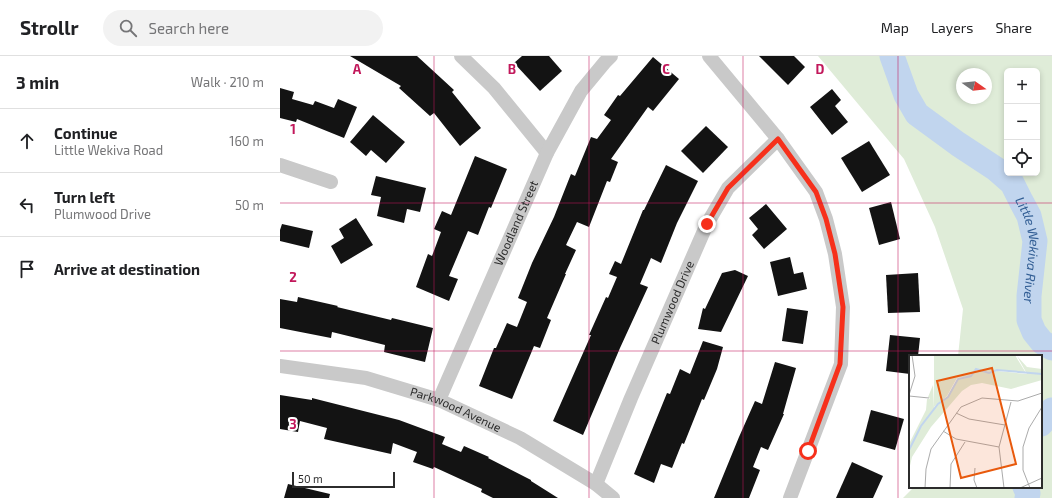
<!DOCTYPE html>
<meta charset="utf-8">
<style>
:root{--surface:#fff;--page:#f2f2f2;--text:#202124;--muted:#757577;--line:#e0e0e0}
body{margin:0;font-family:"Exo 2",sans-serif;background:var(--page);color:var(--text)}
.controls{position:absolute;right:12px;top:12px;display:grid;overflow:hidden;border-radius:6px;box-shadow:0 2px 6px #0003}
.controls button{width:36px;height:36px;display:grid;place-items:center;padding:0;border:0;border-bottom:1px solid var(--line);background:var(--surface);color:var(--text);font:20px sans-serif}
.compass{position:absolute;left:676px;top:12px;width:36px;height:36px;border-radius:50%;background:var(--surface);box-shadow:0 2px 6px #0003;rotate:104deg}
.scale{position:absolute;left:12px;bottom:10px;width:103px;box-sizing:border-box;padding-left:4px;border:2px solid #2c2c2c;border-top:0;font-size:11px;line-height:14px;white-space:nowrap;color:#2c2c2c;-webkit-text-stroke:3px #fff;paint-order:stroke}
.stop{position:absolute;width:12px;height:12px;margin:-9px;border:3px solid #f6301b;border-radius:50%;background:#fff}
.stop.end{background:#f6301b;border-color:#fff;box-shadow:0 1px 4px #0008}
.list{margin:0;padding:0;list-style:none}
h2{display:flex;justify-content:space-between;align-items:center;height:52px;margin:0;padding:0 16px;font-size:17px}
h2 small{font-size:13px;font-weight:400;color:var(--muted)}
.list li{display:grid;grid-template-columns:26px 1fr auto;gap:12px;align-items:center;box-sizing:border-box;height:64px;padding:0 16px;border-top:1px solid var(--line)}
.list b{display:block;font-size:15px;white-space:nowrap}
.list p{margin:0;font-size:13px;white-space:nowrap;color:var(--muted)}
.list em{font-size:13px;font-style:normal;color:var(--muted)}
.icon{flex:none;width:22px;height:22px;fill:none;stroke:currentColor;stroke-width:2;stroke-linecap:round;stroke-linejoin:round}
.map{position:relative;flex:none;width:772px;height:442px;overflow:hidden}
header{display:flex;align-items:center;gap:24px;box-sizing:border-box;height:56px;padding:0 20px;background:var(--surface);border-bottom:1px solid var(--line)}
header strong{font-size:19px}
nav{display:flex;gap:22px;margin-inline-start:auto;font-size:14px}
.search{width:280px;height:36px;background:var(--page);display:flex;align-items:center;gap:10px;box-sizing:border-box;padding:0 14px;border-radius:22px;color:var(--muted);font-size:15px}
main{display:flex}
aside{flex:1;background:var(--surface)}
.map>svg:first-child{display:block}
</style>
<header>
<strong>Strollr</strong>
<div class="search"><svg class="icon" aria-label="search" viewBox="0 0 24 24"><circle cx="10" cy="10" r="6"/><path d="M15 15l6 6"/></svg>Search here</div>
<nav><a>Map</a><a>Layers</a><a>Share</a></nav>
</header>
<main>
<aside>
<h2>3 min<small>Walk · 210 m</small></h2>
<ul class="list">
<li><svg class="icon" aria-label="ahead" viewBox="0 0 24 24"><path d="M12 20V5M6 11l6-6 6 6"/></svg><div><b>Continue</b><p>Little Wekiva Road</p></div><em>160 m</em></li>
<li><svg class="icon" aria-label="left" viewBox="0 0 24 24"><path d="M17 20v-9H6M10 6l-5 5 5 5"/></svg><div><b>Turn left</b><p>Plumwood Drive</p></div><em>50 m</em></li>
<li><svg class="icon" aria-label="arrive" viewBox="0 0 24 24"><path d="M6 21V4h12l-3 4 3 4H6"/></svg><div><b>Arrive at destination</b></div></li>
</ul>
</aside>
<div class="map">
<svg width="772" height="442" viewBox="0 0 772 442">
<rect width="100%" height="100%" fill="#fff"/>
<g fill="#dfecd8" fill-rule="evenodd">
<path d="M 538,0 L 610,0 L 635,56 L 731,128 L 752,163 L 749,260 L 758,285 L 772,295 L 772,346 L 761,359 L 761,300 L 678,300 L 683,253 L 655,171 L 624,103 Z"/>
<path d="M 617,0 L 772,0 L 772,287 L 763,281 L 755,259 L 759,162 L 736,124 L 640,53 ZM 727,15 L 757,15 L 757,117 L 727,117 ZM 682,18 L 706,18 L 706,42 L 682,42 Z"/>
<path d="M 772,356 L 772,442 L 748,442 L 748,431 L 761,431 L 761,372 L 764,366 Z"/>
<path d="M 634,431 L 741,431 L 741,442 L 623,442 Z"/>
</g>
<g fill="none" stroke-linecap="round" stroke-linejoin="round">
<g stroke="#c1d5ee" stroke-width="25">
<path id="s1" d="M 612,0 L 626,39 L 637,58 L 678,88 L 716,113 L 732,127 L 741,145 L 749,160 L 755,185 L 749,240 L 749,264 L 754,276 L 762,286 L 772,292"/>
<path d="M 761,368 L 772,354"/>
<path d="M 745,431 L 748,437 L 747,442"/>
</g>
</g>
<g fill="#131313">
<path d="M 70,0 L 137,0 L 174,34 L 172,36 L 201,72 L 180,90 L 154,57 L 150,60 L 119,32 L 121,30 Z"/>
<path d="M 242,0 L 269,0 L 282,15 L 260,35 L 234,7 Z"/>
<path d="M 479,0 L 514,0 L 525,11 L 508,29 Z"/>
<path d="M 373,1 L 399,23 L 373,55 L 368,51 L 331,103 L 338,106 L 330,126 L 327,125 L 309,171 L 297,166 L 286,189 L 296,194 L 285,218 L 286,218 L 267,262 L 271,264 L 260,292 L 254,290 L 232,343 L 199,330 L 214,292 L 216,292 L 227,267 L 237,271 L 247,246 L 238,242 L 252,207 L 274,161 L 291,118 L 295,120 L 311,81 L 317,83 L 331,64 L 324,59 L 338,39 L 340,40 Z"/>
<path d="M 0,32 L 14,36 L 12,43 L 33,49 L 35,45 L 54,52 L 58,43 L 77,51 L 64,82 L 17,63 L 16,66 L 0,62 Z"/>
<path d="M 552,33 L 561,44 L 555,50 L 568,66 L 552,79 L 530,51 Z"/>
<path d="M 93,59 L 125,86 L 106,107 L 91,94 L 86,100 L 70,86 Z"/>
<path d="M 426,70 L 448,91 L 423,117 L 401,95 Z"/>
<path d="M 589,85 L 610,119 L 582,136 L 561,102 Z"/>
<path d="M 195,100 L 227,113 L 211,152 L 209,151 L 198,179 L 188,175 L 169,220 L 178,223 L 169,245 L 136,231 L 148,198 L 152,200 L 161,176 L 154,173 L 162,155 L 171,159 Z"/>
<path d="M 386,109 L 418,125 L 397,167 L 381,207 L 371,202 L 360,228 L 368,231 L 340,292 L 303,379 L 273,365 L 311,279 L 309,279 L 326,241 L 328,242 L 337,221 L 329,218 L 335,205 L 341,208 L 363,154 L 364,154 Z"/>
<path d="M 96,120 L 146,132 L 140,156 L 127,153 L 124,167 L 97,160 L 101,141 L 91,139 Z"/>
<path d="M 611,146 L 620,183 L 599,189 L 589,152 Z"/>
<path d="M 486,148 L 507,173 L 484,193 L 472,179 L 478,173 L 469,162 Z"/>
<path d="M 76,162 L 93,189 L 61,208 L 51,190 L 64,182 L 59,173 Z"/>
<path d="M 2,168 L 33,175 L 29,192 L 0,185 L 0,174 Z"/>
<path d="M 510,201 L 514,218 L 523,216 L 527,233 L 498,240 L 490,206 Z"/>
<path d="M 455,214 L 468,220 L 441,276 L 418,273 L 423,252 L 425,253 L 442,217 Z"/>
<path d="M 638,217 L 640,256 L 608,257 L 606,219 Z"/>
<path d="M 18,241 L 58,250 L 57,251 L 111,264 L 112,262 L 153,272 L 145,306 L 104,296 L 105,289 L 52,276 L 51,282 L 0,272 L 0,243 L 17,246 Z"/>
<path d="M 507,252 L 528,255 L 523,288 L 502,285 Z"/>
<path d="M 610,279 L 640,282 L 638,300 L 630,300 L 630,318 L 606,315 Z"/>
<path d="M 423,285 L 443,291 L 437,313 L 424,344 L 422,343 L 404,388 L 402,387 L 392,412 L 381,408 L 374,427 L 354,418 L 387,337 L 390,338 L 400,313 L 410,318 Z"/>
<path d="M 495,306 L 516,312 L 503,358 L 504,358 L 488,394 L 481,391 L 473,411 L 480,414 L 469,442 L 434,442 L 459,381 L 475,345 L 482,348 Z"/>
<path d="M 0,339 L 32,344 L 32,342 L 119,364 L 165,381 L 162,388 L 181,396 L 184,390 L 209,401 L 208,402 L 251,424 L 251,425 L 278,442 L 213,442 L 201,436 L 202,433 L 154,411 L 153,413 L 133,406 L 137,396 L 113,387 L 111,398 L 44,383 L 47,372 L 20,365 L 18,376 L 0,373 Z"/>
<path d="M 591,354 L 624,363 L 615,394 L 583,385 Z"/>
<path d="M 572,406 L 603,420 L 593,442 L 556,442 Z"/>
<path d="M 8,428 L 50,438 L 49,442 L 4,442 Z"/>
</g>
<g fill="none" stroke-linecap="round" stroke-linejoin="round">
<g stroke="#c9c9c9" stroke-width="14">
<path d="M 181,0 L 214,32 L 267,97"/>
<path d="M 429,0 L 498,83 L 536,136 L 546,163 L 555,198 L 563,251 L 561,308 L 510,442"/>
<path d="M 0,109 L 51,126"/>
<path id="s2" d="M 0,310 L 86,322 L 159,344 L 240,382 L 316,428 L 333,442"/>
<path id="s3" d="M 159,344 L 267,97 L 301,35 L 325,6 L 331,0"/>
<path id="s4" d="M 316,428 L 351,342 L 427,168 L 448,132 L 498,83"/>
</g>
</g>
<g fill="none" stroke-linecap="round" stroke-linejoin="round">
<path stroke="#f6301b" stroke-width="5" d="M 427,168 L 448,132 L 498,83 L 536,136 L 546,163 L 555,198 L 563,251 L 560,308 L 528,395"/>
</g>
<path fill="none" stroke="#c2185b" stroke-width="1" stroke-opacity="0.55" d="M 154,0 L 154,442M 309,0 L 309,442M 463,0 L 463,442M 618,0 L 618,442M 0,147 L 772,147M 0,295 L 772,295"/>
<g text-anchor="middle" stroke-width="4" stroke-linejoin="round" paint-order="stroke">
<g font-size="12" fill="#2c2c2c" stroke="#fff">
<text dy="4" stroke="none"><textPath href="#s3" startOffset="193">Woodland Street</textPath></text>
<text dy="4" stroke="none"><textPath href="#s4" startOffset="197">Plumwood Drive</textPath></text>
<text dy="4" stroke="none"><textPath href="#s2" startOffset="182">Parkwood Avenue</textPath></text>
</g>
<g font-size="13" font-style="italic" fill="#335f95" stroke="#fff">
<text dy="5" stroke="none"><textPath href="#s1" startOffset="252">Little Wekiva River</textPath></text>
</g>
</g>
<g transform="translate(629 299)">
<rect width="133" height="133" fill="#fff"/>
<path d="M 25,0 L 106,0 L 117,18 L 88,15 L 80,17 L 67,14 L 61,21 L 48,23 L 38,41 L 25,52 ZM 108,1 L 118,12 L 133,14 L 133,25 L 102,34 L 73,28 L 62,30 L 53,36 L 22,72 L 3,102 L 0,115 L 0,89 L 17,55 L 18,44 L 21,44 L 19,42 L 24,30 L 25,53 L 39,42 L 49,24 L 61,21 L 67,15 L 79,18 L 88,16 L 118,19 Z" fill="#dfecd8"/>
<path fill="none" stroke="#c1d5ee" stroke-width="2" d="M 0,95 L 12,71 L 29,49 L 39,42 L 49,24 L 62,21 L 67,14 L 80,18 L 88,15 L 133,19"/>
<path fill="none" stroke="#ababab" stroke-width="1" d="M 0,40 L 6,21 L 3,0M 0,41 L 20,43M 47,58 L 60,64 L 96,70M 34,76 L 47,84 L 90,92M 66,113 L 65,125 L 68,133M 16,133 L 17,114 L 22,94 L 52,52 L 73,43 L 109,46 L 133,38M 41,133 L 42,109 L 56,87M 95,133 L 90,92 L 102,47M 111,133 L 133,123M 121,133 L 114,115 L 114,92 L 120,73 L 133,52"/>
<path fill="#e8590c" fill-opacity="0.15" stroke="#e8590c" stroke-width="2" d="M 83,13 L 107,109 L 52,123 L 28,26 Z"/>
<rect width="133" height="133" fill="none" stroke="#2c2c2c" stroke-width="2"/>
</g>
<g font-size="13" text-anchor="middle" font-weight="bold" fill="#c2185b" stroke="#fff" stroke-width="4" stroke-linejoin="round" paint-order="stroke">
<text x="77" y="18">A</text>
<text x="232" y="18">B</text>
<text x="386" y="18">C</text>
<text x="540" y="18">D</text>
<text x="13" y="78">1</text>
<text x="13" y="226">2</text>
<text x="13" y="373">3</text>
</g>
</svg>
<div class="controls">
<button>+</button>
<button>−</button>
<button><svg class="icon" aria-label="locate" viewBox="0 0 24 24"><circle cx="12" cy="12" r="6"/><path d="M12 2v4M12 18v4M2 12h4M18 12h4"/></svg></button>
</div>
<svg class="compass" viewBox="-18 -18 36 36"><path d="M0-13l5 13h-10z" fill="#e53935"/><path d="M0 13l5-13h-10z" fill="#757577"/></svg>
<div class="scale">50 m</div>
<div class="stop" style="left:528px;top:395px"></div>
<div class="stop end" style="left:427px;top:168px"></div>
</div>
</main>
